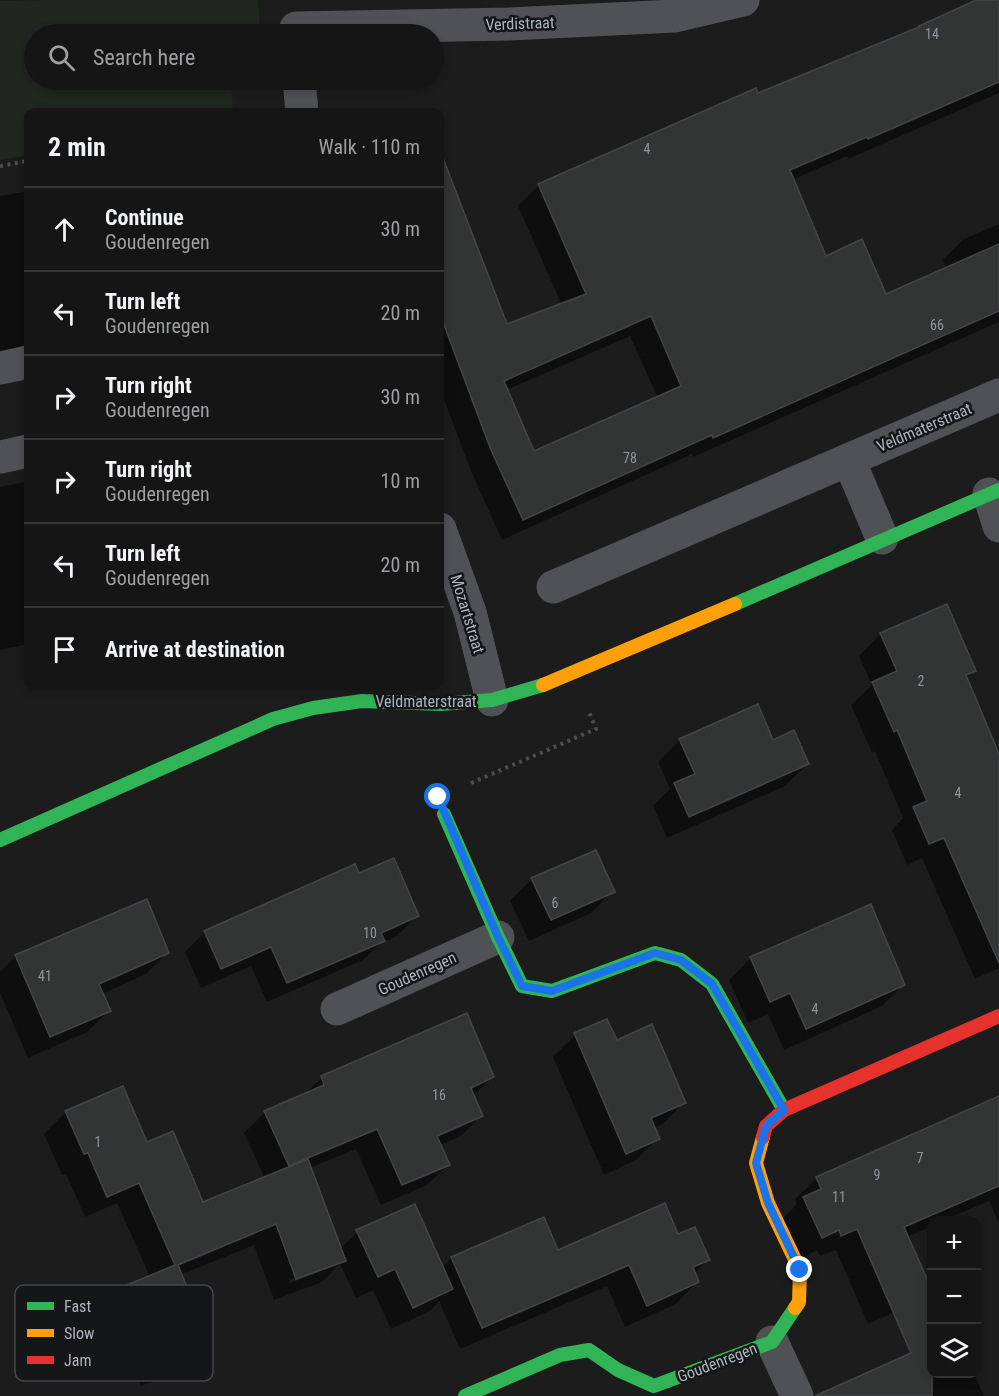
<!DOCTYPE html>
<meta charset="utf-8">
<style>
:root{--surface:#151515;--page:#1e1e1e;--text:#f1f3f6;--muted:#9d9fa0;--line:#343434}
body{margin:0;font-family:"Roboto Condensed",sans-serif;background:var(--page);color:var(--text)}
.controls{position:absolute;right:18px;bottom:18px;display:grid;overflow:hidden;border-radius:12px;box-shadow:0 3px 9px #0003}
.controls button{width:54px;height:54px;display:grid;place-items:center;padding:0;border:0;border-bottom:2px solid var(--line);background:var(--surface);color:var(--text);font:30px sans-serif}
.stop{position:absolute;width:18px;height:18px;margin:-14px;border:4px solid #1a73e8;border-radius:50%;background:#fff}
.stop.end{background:#1a73e8;border-color:#fff;box-shadow:0 2px 6px #0008}
.list{margin:0;padding:0;list-style:none}
h2{display:flex;justify-content:space-between;align-items:center;height:78px;margin:0;padding:0 24px;font-size:26px}
h2 small{font-size:20px;font-weight:400;color:var(--muted)}
.list li{display:grid;grid-template-columns:39px 1fr auto;gap:18px;align-items:center;box-sizing:border-box;height:84px;padding:0 24px;border-top:2px solid var(--line)}
.list b{display:block;font-size:22px;white-space:nowrap}
.list p{margin:0;font-size:20px;white-space:nowrap;color:var(--muted)}
.list em{font-size:20px;font-style:normal;color:var(--muted)}
.icon{flex:none;width:33px;height:33px;fill:none;stroke:currentColor;stroke-width:2;stroke-linecap:round;stroke-linejoin:round}
.map{position:relative;flex:none;width:999px;height:1396px;overflow:hidden}
.search{position:absolute;background:var(--surface);box-shadow:0 3px 9px #0003;left:24px;top:24px;width:420px;height:66px;display:flex;align-items:center;gap:15px;box-sizing:border-box;padding:0 21px;border-radius:33px;color:var(--muted);font-size:22px}
.panel{position:absolute;background:var(--surface);box-shadow:0 3px 9px #0003;left:24px;top:108px;width:420px;height:582px;border-radius:12px}
.map>svg:first-child{display:block}
</style>
<div class="map">
<svg width="999" height="1396" viewBox="0 0 999 1396">
<rect width="100%" height="100%" fill="#1c1c1c"/>
<path fill="#1f271f" d="M 43,0 L 258,0 L 260,34 L 34,34 L 34,80 L 231,80 L 233,112 L 28,112 L 28,155 L 0,160 L 0,1 Z"/>
<g fill="#0007" fill-rule="evenodd">
<path d="M 979,0 L 999,0 L 999,93 L 848,159 L 847,156 L 792,180 L 826,258 L 885,296 L 947,269 L 943,260 L 964,239 L 999,224 L 999,322 L 693,457 L 692,454 L 502,540 L 471,471 L 440,389 L 440,153 L 506,325 L 562,305 L 518,206 L 539,185 L 916,30 ZM 630,336 L 658,398 L 533,453 L 506,390 Z"/>
<path d="M 28,191 L 28,354 L 0,358 L 0,196 Z"/>
<path d="M 28,481 L 28,644 L 0,650 L 0,487 Z"/>
<path d="M 881,634 L 975,670 L 966,679 L 999,758 L 999,968 L 975,979 L 922,858 L 907,865 L 892,830 L 903,818 L 875,751 L 872,753 L 851,705 L 872,685 L 859,656 Z"/>
<path d="M 680,740 L 773,742 L 807,764 L 785,786 L 667,838 L 653,806 L 670,789 L 658,762 Z"/>
<path d="M 358,875 L 417,916 L 397,936 L 380,944 L 363,960 L 267,1002 L 251,966 L 201,988 L 185,952 L 205,932 Z"/>
<path d="M 532,879 L 613,891 L 591,913 L 529,941 L 510,901 Z"/>
<path d="M 168,952 L 146,974 L 102,994 L 109,1011 L 87,1032 L 28,1058 L 0,993 L 0,972 L 16,956 Z"/>
<path d="M 751,958 L 904,984 L 882,1006 L 784,1050 L 768,1014 L 748,1023 L 729,980 Z"/>
<path d="M 466,1015 L 492,1077 L 473,1096 L 482,1115 L 461,1136 L 440,1145 L 448,1165 L 427,1185 L 381,1205 L 356,1149 L 310,1168 L 340,1249 L 357,1232 L 442,1268 L 451,1258 L 543,1219 L 558,1252 L 677,1236 L 708,1260 L 694,1274 L 697,1282 L 676,1304 L 625,1327 L 607,1286 L 460,1349 L 439,1301 L 430,1311 L 391,1329 L 373,1290 L 356,1298 L 340,1264 L 322,1282 L 274,1300 L 254,1245 L 180,1275 L 209,1345 L 188,1367 L 141,1386 L 133,1366 L 111,1375 L 87,1316 L 109,1294 L 150,1277 L 117,1203 L 85,1217 L 66,1174 L 62,1175 L 44,1134 L 66,1112 L 146,1144 L 203,1204 L 265,1179 L 244,1133 L 265,1112 L 303,1096 L 321,1078 ZM 320,1269 L 320,1272 L 290,1283 L 289,1280 Z"/>
<path d="M 607,1021 L 616,1042 L 685,1102 L 663,1124 L 654,1128 L 658,1138 L 636,1160 L 604,1175 L 553,1057 L 575,1035 Z"/>
<path d="M 999,1098 L 999,1223 L 989,1201 L 944,1220 L 932,1220 L 932,1226 L 907,1237 L 906,1307 L 868,1324 L 836,1250 L 820,1256 L 817,1250 L 800,1259 L 782,1219 L 797,1204 L 795,1199 L 817,1178 Z"/>
<path d="M 932,1374 L 944,1374 L 945,1377 L 952,1374 L 974,1374 L 984,1396 L 841,1396 Z"/>
</g>
<g fill="#333434" stroke="#444548" stroke-width="1.5" fill-rule="evenodd">
<path d="M 976,0 L 999,0 L 999,82 L 868,139 L 867,137 L 790,170 L 826,256 L 862,239 L 886,294 L 999,244 L 999,311 L 713,438 L 712,435 L 523,520 L 491,450 L 440,314 L 440,158 L 443,158 L 507,324 L 586,294 L 538,184 L 756,88 L 758,93 L 919,27 L 919,26 ZM 651,316 L 681,386 L 534,451 L 504,381 Z"/>
<path d="M 947,604 L 976,671 L 966,675 L 999,754 L 999,963 L 944,838 L 929,844 L 913,807 L 927,801 L 897,730 L 894,732 L 872,682 L 897,671 L 880,633 Z"/>
<path d="M 758,704 L 773,740 L 794,730 L 809,764 L 689,817 L 674,783 L 695,774 L 679,739 Z"/>
<path d="M 596,850 L 615,892 L 551,920 L 531,878 Z"/>
<path d="M 394,858 L 419,916 L 381,933 L 385,941 L 287,983 L 271,947 L 221,969 L 204,931 L 355,864 L 359,873 Z"/>
<path d="M 147,899 L 169,953 L 99,984 L 111,1011 L 50,1037 L 15,955 Z"/>
<path d="M 871,904 L 905,985 L 806,1029 L 790,993 L 770,1002 L 750,957 Z"/>
<path d="M 467,1013 L 494,1077 L 471,1088 L 483,1116 L 437,1136 L 450,1165 L 402,1185 L 377,1129 L 289,1166 L 264,1111 L 324,1085 L 321,1076 Z"/>
<path d="M 607,1019 L 617,1040 L 652,1024 L 686,1103 L 651,1118 L 660,1139 L 626,1154 L 574,1033 Z"/>
<path d="M 123,1086 L 147,1142 L 173,1131 L 203,1202 L 308,1159 L 346,1261 L 296,1279 L 276,1224 L 178,1265 L 211,1346 L 163,1365 L 155,1345 L 133,1354 L 108,1293 L 175,1265 L 139,1183 L 107,1197 L 88,1153 L 84,1154 L 65,1111 Z"/>
<path d="M 999,1096 L 999,1186 L 904,1227 L 932,1290 L 932,1396 L 815,1396 L 911,1353 L 857,1229 L 841,1236 L 839,1230 L 822,1238 L 803,1197 L 821,1189 L 816,1177 Z"/>
<path d="M 665,1203 L 678,1234 L 695,1227 L 710,1260 L 693,1267 L 699,1282 L 647,1306 L 629,1265 L 482,1328 L 451,1257 L 544,1217 L 558,1250 Z"/>
<path d="M 415,1204 L 453,1289 L 413,1308 L 395,1269 L 378,1277 L 356,1230 Z"/>
</g>
<g fill="none" stroke-linecap="round" stroke-linejoin="round">
<g stroke="#4c4d50" stroke-width="4" stroke-dasharray="3 4.5" stroke-linecap="butt">
<path d="M 0,166 L 28,161"/>
<path d="M 471,783 L 596,729 L 589,712"/>
</g>
<g stroke="#505155" stroke-width="33">
<path d="M 296,28 L 509,24 L 675,16 L 743,0"/>
<path d="M 299,80 L 302,112"/>
<path d="M 0,368 L 28,362"/>
<path d="M 0,457 L 28,451"/>
<path d="M 849,460 L 882,538"/>
<path d="M 989,494 L 999,526"/>
<path d="M 440,529 L 470,612 L 492,700"/>
<path d="M 553,587 L 999,395"/>
<path d="M 337,1009 L 498,937"/>
<path d="M 772,1342 L 797,1396"/>
</g>
<g stroke="#30b455" stroke-width="14">
<path d="M 735,604 L 999,490"/>
<path d="M 444,814 L 498,937 L 522,986 L 552,991 L 655,953 L 681,960 L 712,984 L 784,1110"/>
<path d="M 0,840 L 273,719 L 313,708 L 362,701 L 441,704 L 492,700 L 543,685"/>
<path d="M 465,1396 L 560,1355 L 589,1350 L 618,1370 L 654,1386 L 772,1342 L 795,1308"/>
</g>
<g stroke="#ff9f0a" stroke-width="14">
<path d="M 543,685 L 735,604"/>
<path d="M 763,1137 L 756,1163 L 768,1203 L 800,1270 L 799,1302 L 795,1308"/>
</g>
<path stroke="#e5322d" stroke-width="14" d="M 763,1137 L 766,1126 L 784,1110 L 999,1016"/>
</g>
<g fill="none" stroke-linecap="round" stroke-linejoin="round">
<path stroke="#1a73e8" stroke-width="8" d="M 438,797 L 498,937 L 522,986 L 552,991 L 655,953 L 681,960 L 712,984 L 784,1110 L 766,1126 L 756,1163 L 768,1203 L 800,1270"/>
</g>
<g text-anchor="middle" stroke-width="5" stroke-linejoin="round" paint-order="stroke">
<g font-size="14" fill="#8e939c">
<text x="932" y="39">14</text>
<text x="647" y="154">4</text>
<text x="937" y="330">66</text>
<text x="630" y="463">78</text>
<text x="921" y="686">2</text>
<text x="958" y="798">4</text>
<text x="555" y="908">6</text>
<text x="370" y="938">10</text>
<text x="45" y="981">41</text>
<text x="815" y="1014">4</text>
<text x="439" y="1100">16</text>
<text x="98" y="1147">1</text>
<text x="920" y="1163">7</text>
<text x="877" y="1180">9</text>
<text x="839" y="1202">11</text>
</g>
<g font-size="16" fill="#acb3be" stroke="#151618">
<text transform="translate(520 23) rotate(-2)" y="6">Verdistraat</text>
<text transform="translate(924 427) rotate(-23)" y="6">Veldmaterstraat</text>
<text transform="translate(468 614) rotate(73)" y="6">Mozartstraat</text>
<text x="426" y="707">Veldmaterstraat</text>
<text transform="translate(417 973) rotate(-24)" y="6">Goudenregen</text>
<text transform="translate(717 1362) rotate(-21)" y="6">Goudenregen</text>
</g>
</g>
<rect x="15" y="1285" width="198" height="96" rx="9" fill="#151618" stroke="#42454a" stroke-width="1.5"/>
<rect x="27" y="1302" width="27" height="8" fill="#30b455"/>
<rect x="27" y="1329" width="27" height="8" fill="#ff9f0a"/>
<rect x="27" y="1356" width="27" height="8" fill="#e5322d"/>
<g font-size="16" fill="#acb3be">
<text x="64" y="1312">Fast</text>
<text x="64" y="1339">Slow</text>
<text x="64" y="1366">Jam</text>
</g>
</svg>
<div class="controls">
<button>+</button>
<button>−</button>
<button><svg class="icon" aria-label="layers" viewBox="0 0 24 24"><path d="M12 4l9 5-9 5-9-5zM3 14l9 5 9-5"/></svg></button>
</div>
<div class="stop" style="left:438px;top:797px"></div>
<div class="stop end" style="left:800px;top:1270px"></div>
<div class="search"><svg class="icon" aria-label="search" viewBox="0 0 24 24"><circle cx="10" cy="10" r="6"/><path d="M15 15l6 6"/></svg>Search here</div>
<section class="panel">
<h2>2 min<small>Walk · 110 m</small></h2>
<ul class="list">
<li><svg class="icon" aria-label="ahead" viewBox="0 0 24 24"><path d="M12 20V5M6 11l6-6 6 6"/></svg><div><b>Continue</b><p>Goudenregen</p></div><em>30 m</em></li>
<li><svg class="icon" aria-label="left" viewBox="0 0 24 24"><path d="M17 20v-9H6M10 6l-5 5 5 5"/></svg><div><b>Turn left</b><p>Goudenregen</p></div><em>20 m</em></li>
<li><svg class="icon" aria-label="right" viewBox="0 0 24 24"><path d="M7 20v-9h11M14 6l5 5-5 5"/></svg><div><b>Turn right</b><p>Goudenregen</p></div><em>30 m</em></li>
<li><svg class="icon" aria-label="right" viewBox="0 0 24 24"><path d="M7 20v-9h11M14 6l5 5-5 5"/></svg><div><b>Turn right</b><p>Goudenregen</p></div><em>10 m</em></li>
<li><svg class="icon" aria-label="left" viewBox="0 0 24 24"><path d="M17 20v-9H6M10 6l-5 5 5 5"/></svg><div><b>Turn left</b><p>Goudenregen</p></div><em>20 m</em></li>
<li><svg class="icon" aria-label="arrive" viewBox="0 0 24 24"><path d="M6 21V4h12l-3 4 3 4H6"/></svg><div><b>Arrive at destination</b></div></li>
</ul>
</section>
</div>
